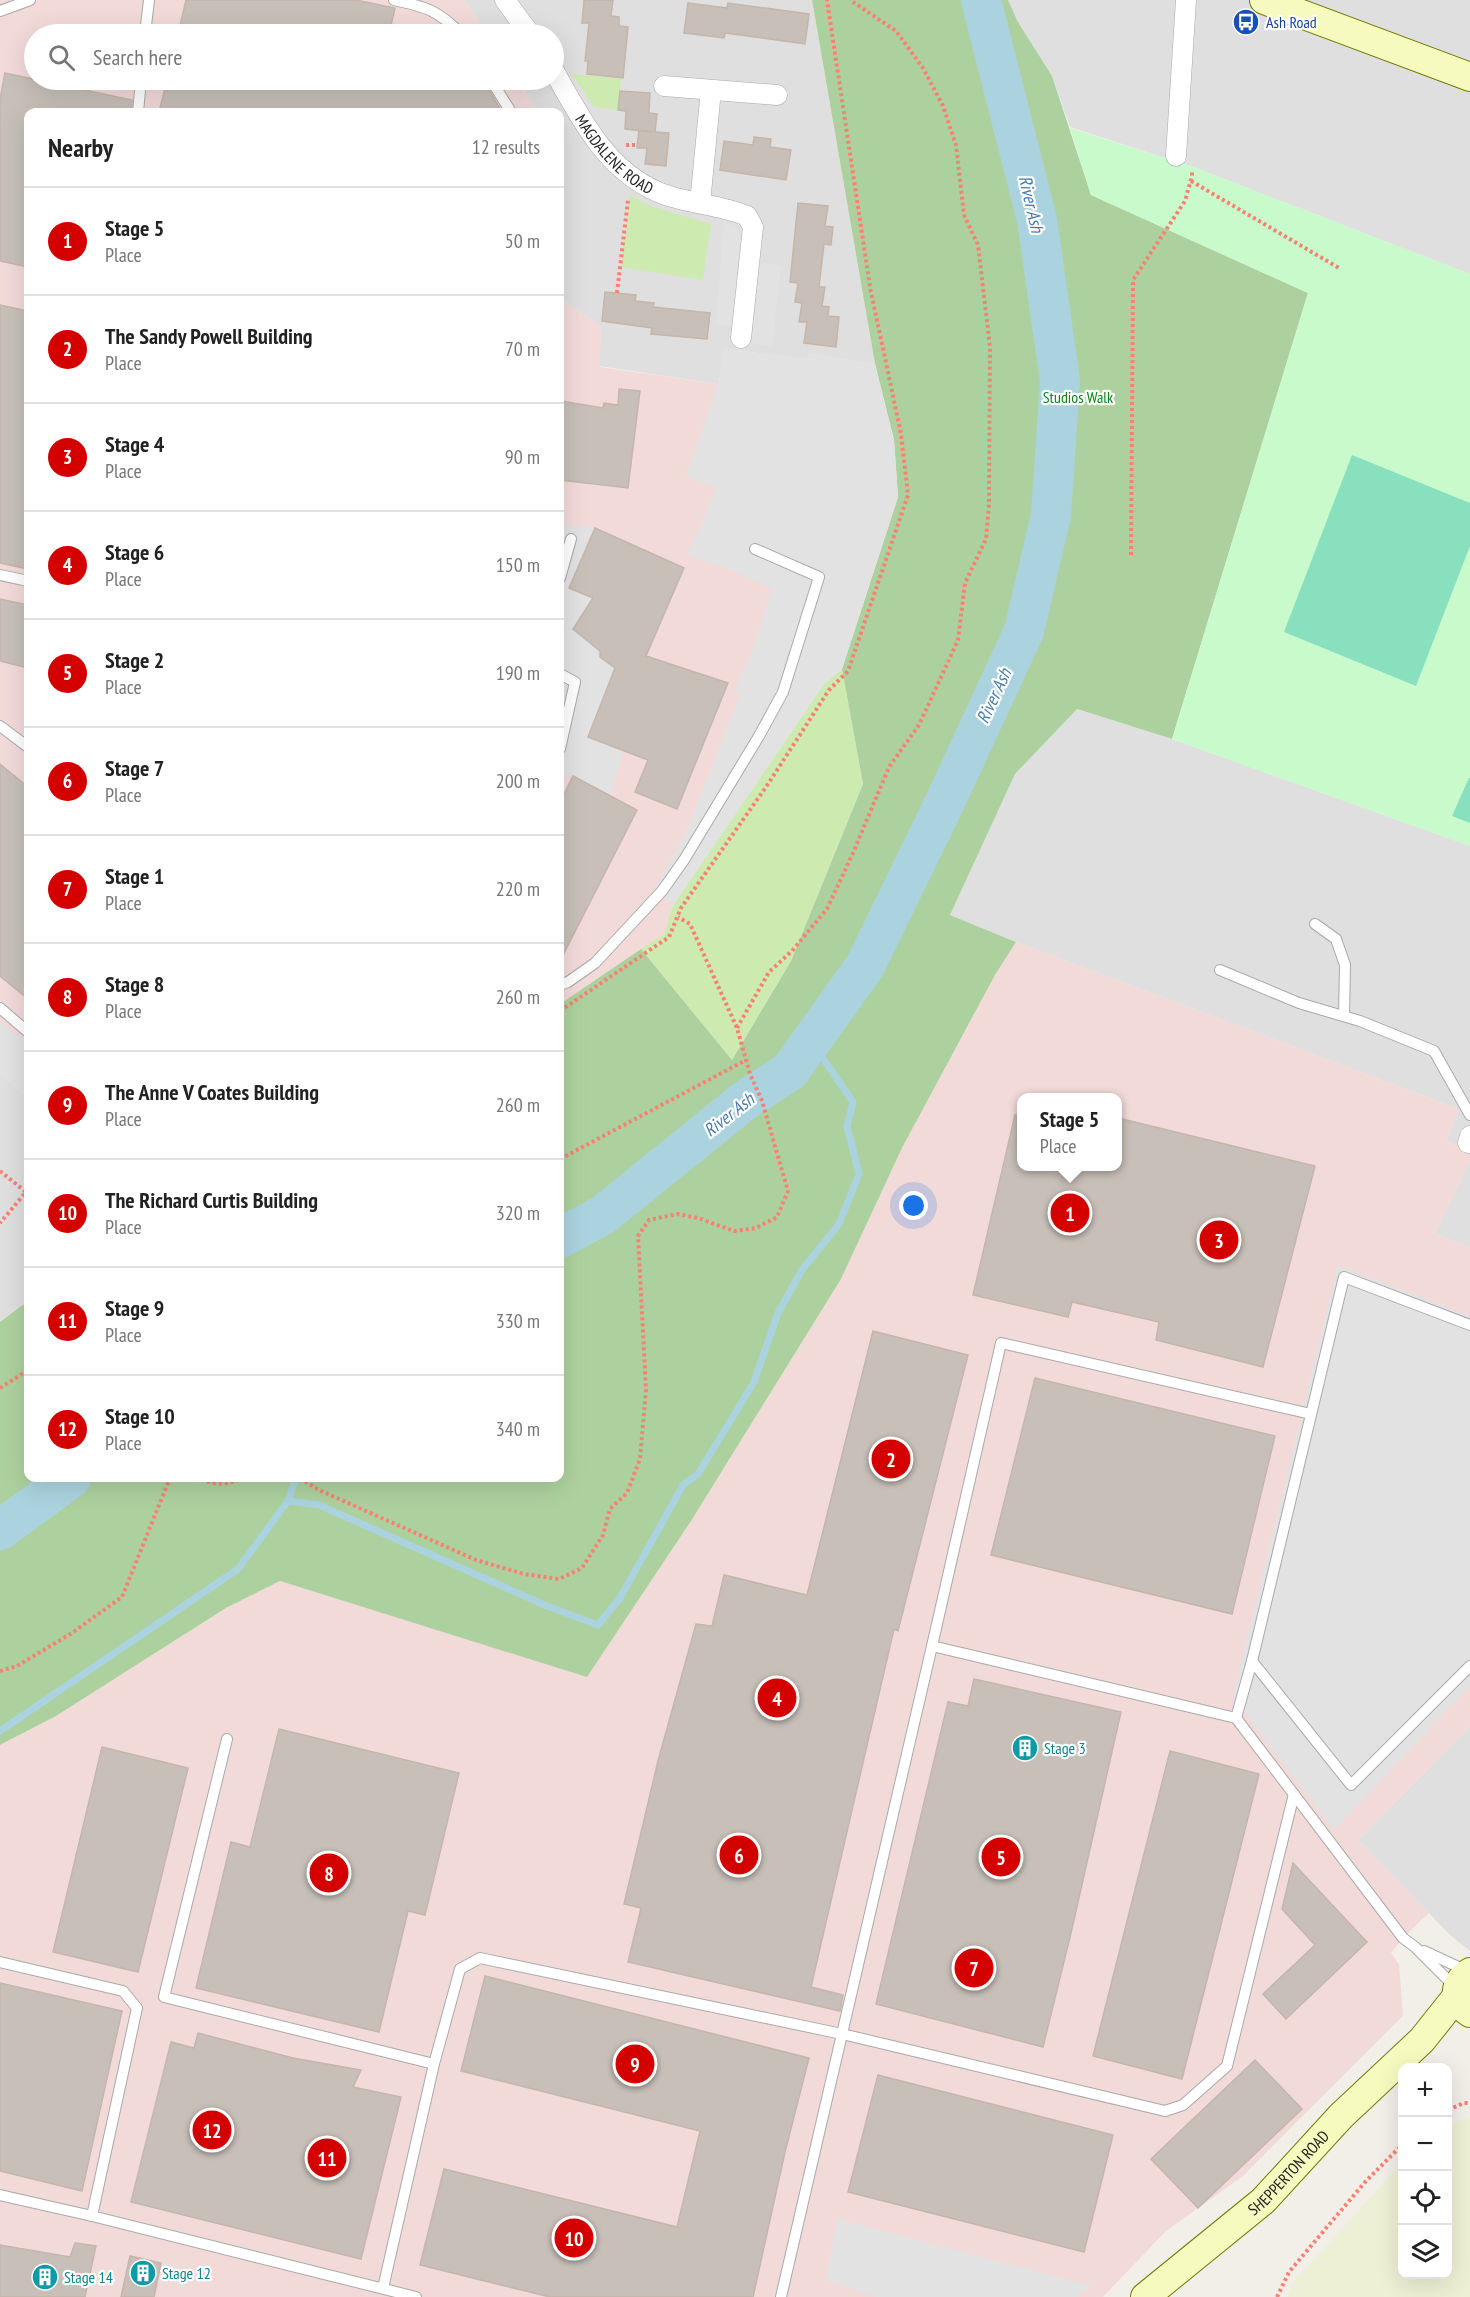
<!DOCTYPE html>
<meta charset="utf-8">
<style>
:root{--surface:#fff;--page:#f2f2f2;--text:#222;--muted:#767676;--line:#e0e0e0;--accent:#d40000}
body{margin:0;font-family:"PT Sans Narrow",sans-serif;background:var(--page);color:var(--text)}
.controls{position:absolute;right:18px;bottom:18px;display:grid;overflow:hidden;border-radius:12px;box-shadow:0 6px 24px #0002}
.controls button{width:54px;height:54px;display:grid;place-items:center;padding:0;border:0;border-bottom:2px solid var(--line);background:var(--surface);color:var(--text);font:30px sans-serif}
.you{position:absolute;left:914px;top:1206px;width:21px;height:21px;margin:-15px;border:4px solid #fff;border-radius:50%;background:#1a73e8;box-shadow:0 0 0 9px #1a73e833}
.badge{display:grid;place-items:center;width:39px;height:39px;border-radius:50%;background:var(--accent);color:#fff;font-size:20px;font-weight:700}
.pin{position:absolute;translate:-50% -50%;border:3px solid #fff;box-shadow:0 2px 6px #0006}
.popup{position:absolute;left:1017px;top:1093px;width:105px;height:78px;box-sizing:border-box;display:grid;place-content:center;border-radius:12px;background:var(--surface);filter:drop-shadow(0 2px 4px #0005);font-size:20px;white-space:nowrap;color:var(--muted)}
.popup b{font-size:22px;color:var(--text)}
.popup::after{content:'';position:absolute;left:50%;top:100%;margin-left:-12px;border:12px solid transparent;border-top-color:var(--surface)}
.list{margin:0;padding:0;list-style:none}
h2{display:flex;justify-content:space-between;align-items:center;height:78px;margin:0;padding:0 24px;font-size:26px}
h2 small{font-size:20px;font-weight:400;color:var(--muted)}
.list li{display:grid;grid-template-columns:39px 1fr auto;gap:18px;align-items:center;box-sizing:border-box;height:108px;padding:0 24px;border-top:2px solid var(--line)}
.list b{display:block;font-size:22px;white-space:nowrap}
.list p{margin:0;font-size:20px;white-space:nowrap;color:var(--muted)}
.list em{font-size:20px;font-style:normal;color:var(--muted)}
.icon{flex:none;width:33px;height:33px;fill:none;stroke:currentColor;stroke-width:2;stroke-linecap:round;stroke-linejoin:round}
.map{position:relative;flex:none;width:1470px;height:2297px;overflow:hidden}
.search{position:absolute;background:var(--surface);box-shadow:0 6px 24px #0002;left:24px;top:24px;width:540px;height:66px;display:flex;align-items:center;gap:15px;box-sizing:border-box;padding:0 21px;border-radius:33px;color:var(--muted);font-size:22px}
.panel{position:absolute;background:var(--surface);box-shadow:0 6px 24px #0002;left:24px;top:108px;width:540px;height:1374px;border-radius:12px}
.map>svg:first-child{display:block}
</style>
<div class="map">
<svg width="1470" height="2297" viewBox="0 0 1470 2297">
<rect width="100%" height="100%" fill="#f2efe9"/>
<g fill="#e0dfdf">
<path d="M 464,0 L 812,0 L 875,364 L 809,353 L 807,359 L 724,349 L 718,384 L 599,366 L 601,326 L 560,299 L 560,112 L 538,112 L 517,80 L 554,80 L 554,34 L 487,34 Z"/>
<path d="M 1008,0 L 1470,0 L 1470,274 L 1196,168 L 1070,127 L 1052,76 L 1018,22 Z"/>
<path d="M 1076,709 L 1172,739 L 1470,846 L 1470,1150 L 1446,1141 L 1459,1109 L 1016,942 L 950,915 L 1015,774 Z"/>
<path d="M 0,1075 L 28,1097 L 28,1301 L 0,1322 Z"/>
<path d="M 1470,1160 L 1470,1247 L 1435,1234 Z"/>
<path d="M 1470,1726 L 1470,1951 L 1450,1935 L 1358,1840 Z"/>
</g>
<g fill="#f2dad9" fill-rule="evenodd">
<path d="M 0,0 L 464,0 L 487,34 L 34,34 L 34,80 L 517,80 L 538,112 L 28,112 L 28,1097 L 0,1075 Z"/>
<path d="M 560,299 L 601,326 L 600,367 L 718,384 L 724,349 L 807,359 L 808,353 L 875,364 L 842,669 L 824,684 L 672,907 L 664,934 L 560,1004 Z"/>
<path d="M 1016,942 L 1459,1109 L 1446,1141 L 1470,1150 L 1470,1160 L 1435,1234 L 1470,1247 L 1470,1726 L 1358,1840 L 1429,1913 L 1403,1938 L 1391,1953 L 1399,1964 L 1403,2016 L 1243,2176 L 1166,2231 L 1103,2297 L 0,2297 L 0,1745 L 56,1716 L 226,1608 L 280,1581 L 587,1676 L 691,1521 L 841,1279 L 902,1148 L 995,975 ZM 1022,1098 L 1118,1098 L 1118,1166 L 1022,1166 Z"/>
</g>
<path fill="#eef0d5" d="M 1470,2118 L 1470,2297 L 1287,2297 L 1293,2282 L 1402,2163 L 1402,2274 L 1448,2274 L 1448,2124 Z"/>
<g fill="#cdebb0">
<path d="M 572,74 L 621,79 L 618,110 L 594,107 Z"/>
<path d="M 630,195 L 651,206 L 711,224 L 703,280 L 621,267 Z"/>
<path d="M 842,669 L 863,784 L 791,961 L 732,1060 L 641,949 L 664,934 L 672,907 L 824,684 Z"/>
</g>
<path fill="#add19e" d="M 812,0 L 1008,0 L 1018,22 L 1052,76 L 1091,195 L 1308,293 L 1172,739 L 1077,709 L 1015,774 L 950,915 L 1016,942 L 995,975 L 902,1148 L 841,1279 L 691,1521 L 587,1677 L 280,1581 L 226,1608 L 56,1716 L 0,1745 L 0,1322 L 28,1301 L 28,1478 L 560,1478 L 560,1004 L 641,949 L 732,1060 L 791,961 L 863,784 L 842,669 L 898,497 L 894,440 L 875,364 Z"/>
<path fill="#c8facc" d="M 1070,128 L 1196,168 L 1470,274 L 1470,846 L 1172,739 L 1308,293 L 1091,195 Z"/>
<g fill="#88e0be">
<path d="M 1352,455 L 1470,503 L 1470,546 L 1416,686 L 1284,632 Z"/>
<path d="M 1469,778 L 1470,778 L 1470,823 L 1452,816 Z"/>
</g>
<g fill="#e2e2e2">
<path d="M 724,222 L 736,226 L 741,239 L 761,262 L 781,266 L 772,346 L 730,342 L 732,326 L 716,324 Z"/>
<path d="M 724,349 L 807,359 L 808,353 L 875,364 L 894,440 L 898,497 L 842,669 L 824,684 L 672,907 L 657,885 L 686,832 L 740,695 L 735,691 L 753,649 L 772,589 L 729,569 L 688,555 L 716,488 L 686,476 L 718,384 Z"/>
<path d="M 560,524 L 595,528 L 569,587 L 593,598 L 573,629 L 600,651 L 600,657 L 616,666 L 589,737 L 624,751 L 610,796 L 573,776 L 560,778 Z"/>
<path d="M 0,1022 L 28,1043 L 28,1097 L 0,1075 Z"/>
<path d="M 1338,1265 L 1470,1316 L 1470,1686 L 1334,1830 L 1233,1697 Z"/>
<path d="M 837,2219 L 1092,2286 L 1078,2297 L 876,2297 L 826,2280 Z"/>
</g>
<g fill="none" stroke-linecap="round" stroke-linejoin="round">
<g stroke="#aad3df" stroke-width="7">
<path d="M 288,1501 L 319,1505 L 547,1606 L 598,1625 L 620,1598 L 683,1485 L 698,1474 L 754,1382 L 778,1313 L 802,1270 L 839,1224 L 859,1174 L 847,1126 L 853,1102 L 811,1041"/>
<path d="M 0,1731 L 238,1569 L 288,1501 L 296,1478"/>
</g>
<g stroke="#aad3df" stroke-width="40">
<path d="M 560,1238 L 603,1215 L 744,1101 L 790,1071 L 865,966 L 944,804 L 1024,631 L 1051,515 L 1060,381 L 1037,220 L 981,0"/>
<path d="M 0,1530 L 71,1478"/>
</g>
</g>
<g fill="#c7bfb8" stroke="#c4b6ab" stroke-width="1.5">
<path d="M 186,0 L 356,0 L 395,8 L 389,34 L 178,34 Z"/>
<path d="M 584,0 L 613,0 L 611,16 L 619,17 L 619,26 L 628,27 L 623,78 L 587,74 L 588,61 L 585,61 L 589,23 L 582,23 Z"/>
<path d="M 688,3 L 727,8 L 728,3 L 809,14 L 805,44 L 725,33 L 724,38 L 684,33 Z"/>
<path d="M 5,73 L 132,100 L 131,112 L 28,112 L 28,267 L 0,261 L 0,99 Z"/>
<path d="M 167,80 L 457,80 L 486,85 L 502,112 L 159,112 Z"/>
<path d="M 620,91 L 650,93 L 649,113 L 657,114 L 655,132 L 669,133 L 666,166 L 645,164 L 647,148 L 637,148 L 639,130 L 653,132 L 625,129 L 626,111 L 618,110 Z"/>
<path d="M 754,137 L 771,139 L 770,147 L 791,150 L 786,180 L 720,170 L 724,141 L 753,145 Z"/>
<path d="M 798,203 L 828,206 L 825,226 L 833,227 L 831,245 L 824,244 L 819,287 L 825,287 L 822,306 L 829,307 L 828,316 L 839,317 L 836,347 L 804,343 L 807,322 L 799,322 L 802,303 L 795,302 L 798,283 L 790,282 Z"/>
<path d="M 605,292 L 636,295 L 635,301 L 654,303 L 653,307 L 710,313 L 707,339 L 651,334 L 652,328 L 602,321 Z"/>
<path d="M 0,305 L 28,311 L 28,569 L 0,563 Z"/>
<path d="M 619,389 L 640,391 L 628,488 L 560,480 L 560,401 L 603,408 L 604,403 L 618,405 Z"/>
<path d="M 595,528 L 684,568 L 646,656 L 728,683 L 677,809 L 635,792 L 648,760 L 588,737 L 615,668 L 600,657 L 600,651 L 573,629 L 593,598 L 569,588 Z"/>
<path d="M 0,599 L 28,605 L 28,668 L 0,661 Z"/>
<path d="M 0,764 L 28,787 L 28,999 L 0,976 Z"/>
<path d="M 573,776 L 637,810 L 560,961 L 560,802 Z"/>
<path d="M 1015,1115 L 1022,1116 L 1022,1167 L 1118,1167 L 1118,1118 L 1315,1166 L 1263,1367 L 1156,1340 L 1159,1322 L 1072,1302 L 1068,1317 L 973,1295 Z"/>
<path d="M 873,1331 L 968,1355 L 898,1631 L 894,1629 L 811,1987 L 843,1995 L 840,2011 L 628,1962 L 641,1908 L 624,1904 L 658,1761 L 696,1624 L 712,1626 L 724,1575 L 807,1595 Z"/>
<path d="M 1035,1378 L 1275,1436 L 1232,1614 L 991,1555 Z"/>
<path d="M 974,1679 L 1121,1712 L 1071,1933 L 1043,2047 L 876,2004 L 948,1702 L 968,1706 Z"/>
<path d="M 279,1729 L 459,1773 L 425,1915 L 408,1911 L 379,2032 L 196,1988 L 231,1842 L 250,1847 Z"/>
<path d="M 102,1747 L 188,1768 L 138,1972 L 53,1952 Z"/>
<path d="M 1170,1751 L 1259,1774 L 1182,2079 L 1093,2056 Z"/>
<path d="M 1293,1863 L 1367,1942 L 1286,2019 L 1263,1994 L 1315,1945 L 1282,1909 Z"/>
<path d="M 485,1976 L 809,2058 L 785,2152 L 753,2297 L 550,2297 L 420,2265 L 444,2169 L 677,2227 L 700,2131 L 461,2071 Z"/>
<path d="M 0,1983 L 122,2011 L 82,2191 L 0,2171 Z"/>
<path d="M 198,2033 L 293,2058 L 361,2070 L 353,2087 L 401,2097 L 361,2259 L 131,2202 L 171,2042 L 194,2048 Z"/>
<path d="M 1255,2060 L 1302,2109 L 1198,2208 L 1151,2159 Z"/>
<path d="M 878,2075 L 1113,2135 L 1084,2252 L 848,2192 Z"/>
<path d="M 75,2243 L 96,2246 L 85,2297 L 0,2297 L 0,2245 L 70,2257 Z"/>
<path d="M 130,2256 L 161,2263 L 154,2297 L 121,2297 Z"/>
</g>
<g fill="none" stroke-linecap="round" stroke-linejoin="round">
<defs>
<g id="lane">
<path d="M 394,0 C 426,7 438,10 461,34"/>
<path d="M 0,11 L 30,0"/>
<path d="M 145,34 L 149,0"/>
<path d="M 491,80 L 511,112"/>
<path d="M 138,112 L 141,80"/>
<path d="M 0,575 L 28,581"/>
<path d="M 560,578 L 571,539"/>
<path d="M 560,674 L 575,682 L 560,749"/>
<path d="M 0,726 L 28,747"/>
<path d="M 1315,924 L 1336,939 L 1345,965 L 1344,1016"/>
<path d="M 1220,970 L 1299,1003 L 1360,1021 L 1434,1051 L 1470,1115"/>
<path d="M 560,985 L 568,982 L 595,963 L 662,891 L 684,860 L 759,736 L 783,692 L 819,577 L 755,549"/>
<path d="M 0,1008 L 28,1032"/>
<path d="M 932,1646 L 1001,1343 L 1311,1414"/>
<path d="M 1252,1661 L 1351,1785 L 1470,1666"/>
<path d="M 1236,1718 L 1252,1661 L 1344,1277 L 1470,1325"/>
<path d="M 227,1739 L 164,1997 L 434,2064 L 383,2288"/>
<path d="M 1424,1951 L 1467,1971"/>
<path d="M 0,1962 L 123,1991 L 137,2008 L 92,2216"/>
<path d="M 434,2064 L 460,1969 L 480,1958 L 842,2034 L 1165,2111 L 1183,2105 L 1227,2066 L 1294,1794"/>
<path d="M 0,2195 L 92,2216 L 416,2297"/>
<path d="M 781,2297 L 932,1646 L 1236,1718 L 1403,1938 L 1415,1947 L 1456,1988"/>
</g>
<g id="street">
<path d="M 505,0 L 530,34"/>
<path id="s1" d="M 554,71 C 580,117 606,170 658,192 C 686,204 719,204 747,216 L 753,227 L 741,338"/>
<path d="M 664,86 L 777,95"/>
<path d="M 1176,156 L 1186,0"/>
<path d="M 700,203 L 711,90"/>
<path d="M 1468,1143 L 1470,1136"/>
</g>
<g id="secondary">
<path d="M 1264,0 L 1470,77"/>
<path d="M 1470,1972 C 1453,1983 1452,2001 1470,2013"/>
<path id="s2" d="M 1145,2297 L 1263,2201 L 1341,2116 L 1422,2040 L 1457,1996"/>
</g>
</defs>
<use href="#lane" stroke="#a9a9a9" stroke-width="12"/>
<use href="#street" stroke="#a9a9a9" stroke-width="21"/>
<use href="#secondary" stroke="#707d05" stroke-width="30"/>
<g stroke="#fa8072" stroke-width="4" stroke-dasharray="3 3" stroke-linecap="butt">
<path d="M 626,145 L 638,145"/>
<path d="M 1191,181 L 1339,268"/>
<path d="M 617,293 L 628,200"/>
<path d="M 1131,555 L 1133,280 L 1185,201 L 1192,176 L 1192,170"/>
<path d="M 560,1011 L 669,937 L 681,908 L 766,787 L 829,690 L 848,671 L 908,495 L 901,434 L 870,287 L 827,0"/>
<path d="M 737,1028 L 769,972 L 792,951 L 827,909 L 853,853 L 889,767 L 919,725 L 958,640 L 965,583 L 986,539 L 989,504 L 990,347 L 978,245 L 964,215 L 956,145 L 943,106 L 923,68 L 896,31 L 850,0"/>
<path d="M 560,1159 L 746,1060"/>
<path d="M 0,1171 L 26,1192 L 0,1223"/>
<path d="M 0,1388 L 28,1370"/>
<path d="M 202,1478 C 215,1488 231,1483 245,1478"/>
<path d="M 300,1478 L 319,1490 L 476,1560 L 524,1574 L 559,1579 L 582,1568 L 603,1535 L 610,1509 L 627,1493 L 640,1459 L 646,1390 L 638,1236 L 649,1220 L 677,1214 L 698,1218 L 734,1231 L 756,1228 L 777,1217 L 788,1191 L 762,1101 L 750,1074 L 737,1028 L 690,924 L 678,917"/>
<path d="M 0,1671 L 17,1666 L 72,1633 L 122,1597 L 170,1478"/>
<path d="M 1448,2110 L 1464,2103 L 1470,2103"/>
<path d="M 1277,2297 L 1289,2272 L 1366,2181 L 1402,2145"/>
</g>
<use href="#lane" stroke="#fff" stroke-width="10"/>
<use href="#street" stroke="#fff" stroke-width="20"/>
<use href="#secondary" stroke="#f7fabf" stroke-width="28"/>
</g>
<defs>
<symbol id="bus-disc" viewBox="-11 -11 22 22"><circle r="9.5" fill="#1a4fb4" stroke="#fff"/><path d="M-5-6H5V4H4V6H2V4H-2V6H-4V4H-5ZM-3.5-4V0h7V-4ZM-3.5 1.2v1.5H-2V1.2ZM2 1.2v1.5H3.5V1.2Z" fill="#fff"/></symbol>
<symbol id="building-disc" viewBox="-11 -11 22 22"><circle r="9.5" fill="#0f9aa8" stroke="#fff"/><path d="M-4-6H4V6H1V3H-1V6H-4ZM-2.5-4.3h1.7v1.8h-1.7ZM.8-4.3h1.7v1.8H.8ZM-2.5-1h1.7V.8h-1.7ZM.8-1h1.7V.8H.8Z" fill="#fff"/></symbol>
</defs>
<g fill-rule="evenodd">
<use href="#bus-disc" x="1231" y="7" width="30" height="30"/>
<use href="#building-disc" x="1010" y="1733" width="30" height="30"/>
<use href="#building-disc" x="128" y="2258" width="30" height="30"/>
<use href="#building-disc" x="30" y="2262" width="30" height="30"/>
</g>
<g text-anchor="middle" stroke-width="4.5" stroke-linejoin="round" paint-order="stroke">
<g font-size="16" fill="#164399" stroke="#fff" text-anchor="start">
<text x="1266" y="28">Ash Road</text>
</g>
<g font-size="16" fill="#222" stroke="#fff">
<text dy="6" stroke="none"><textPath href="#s1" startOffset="104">MAGDALENE ROAD</textPath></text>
<text dy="6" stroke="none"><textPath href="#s2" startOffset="190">SHEPPERTON ROAD</textPath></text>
</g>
<g font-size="16" fill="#0c8416" stroke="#fff">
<text x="1078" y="403">Studios Walk</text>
</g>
<g font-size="16" fill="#0d838f" stroke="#fff" text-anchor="start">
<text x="1044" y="1754">Stage 3</text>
<text x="162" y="2279">Stage 12</text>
<text x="64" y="2283">Stage 14</text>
</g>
<g font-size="18" font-style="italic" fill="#4a7aab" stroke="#fff">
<text transform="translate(1031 204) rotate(77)" y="6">River Ash</text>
<text transform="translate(994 696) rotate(-65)" y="6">River Ash</text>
<text transform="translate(729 1115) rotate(-38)" y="6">River Ash</text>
</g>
</g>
</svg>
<div class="controls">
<button>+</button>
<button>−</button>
<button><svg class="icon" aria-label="locate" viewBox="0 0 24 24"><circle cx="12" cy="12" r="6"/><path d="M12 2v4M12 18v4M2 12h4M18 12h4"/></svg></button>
<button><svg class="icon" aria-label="layers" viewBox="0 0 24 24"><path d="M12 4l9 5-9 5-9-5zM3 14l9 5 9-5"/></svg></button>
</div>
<div class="you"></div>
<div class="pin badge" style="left:1070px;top:1213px">1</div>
<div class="popup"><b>Stage 5</b>Place</div>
<div class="pin badge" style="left:891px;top:1459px">2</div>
<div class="pin badge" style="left:1219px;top:1240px">3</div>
<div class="pin badge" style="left:777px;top:1698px">4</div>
<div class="pin badge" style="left:1001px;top:1857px">5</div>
<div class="pin badge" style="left:739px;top:1855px">6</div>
<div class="pin badge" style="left:974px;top:1968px">7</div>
<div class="pin badge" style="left:329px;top:1873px">8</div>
<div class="pin badge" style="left:635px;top:2064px">9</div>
<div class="pin badge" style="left:574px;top:2238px">10</div>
<div class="pin badge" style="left:327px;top:2158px">11</div>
<div class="pin badge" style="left:212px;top:2130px">12</div>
<div class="search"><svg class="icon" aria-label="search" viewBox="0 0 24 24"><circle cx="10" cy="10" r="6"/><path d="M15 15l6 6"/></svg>Search here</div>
<section class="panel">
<h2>Nearby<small>12 results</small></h2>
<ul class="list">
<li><span class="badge">1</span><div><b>Stage 5</b><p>Place</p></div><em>50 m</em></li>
<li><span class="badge">2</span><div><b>The Sandy Powell Building</b><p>Place</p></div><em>70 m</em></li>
<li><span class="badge">3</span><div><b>Stage 4</b><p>Place</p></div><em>90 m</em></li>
<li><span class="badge">4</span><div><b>Stage 6</b><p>Place</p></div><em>150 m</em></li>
<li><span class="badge">5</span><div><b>Stage 2</b><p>Place</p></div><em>190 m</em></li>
<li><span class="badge">6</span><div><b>Stage 7</b><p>Place</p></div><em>200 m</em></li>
<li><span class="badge">7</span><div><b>Stage 1</b><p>Place</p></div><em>220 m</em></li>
<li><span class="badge">8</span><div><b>Stage 8</b><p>Place</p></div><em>260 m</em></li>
<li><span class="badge">9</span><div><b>The Anne V Coates Building</b><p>Place</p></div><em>260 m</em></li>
<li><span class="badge">10</span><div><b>The Richard Curtis Building</b><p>Place</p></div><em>320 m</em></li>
<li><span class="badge">11</span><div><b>Stage 9</b><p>Place</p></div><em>330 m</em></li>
<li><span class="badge">12</span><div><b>Stage 10</b><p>Place</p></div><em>340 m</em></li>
</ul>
</section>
</div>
